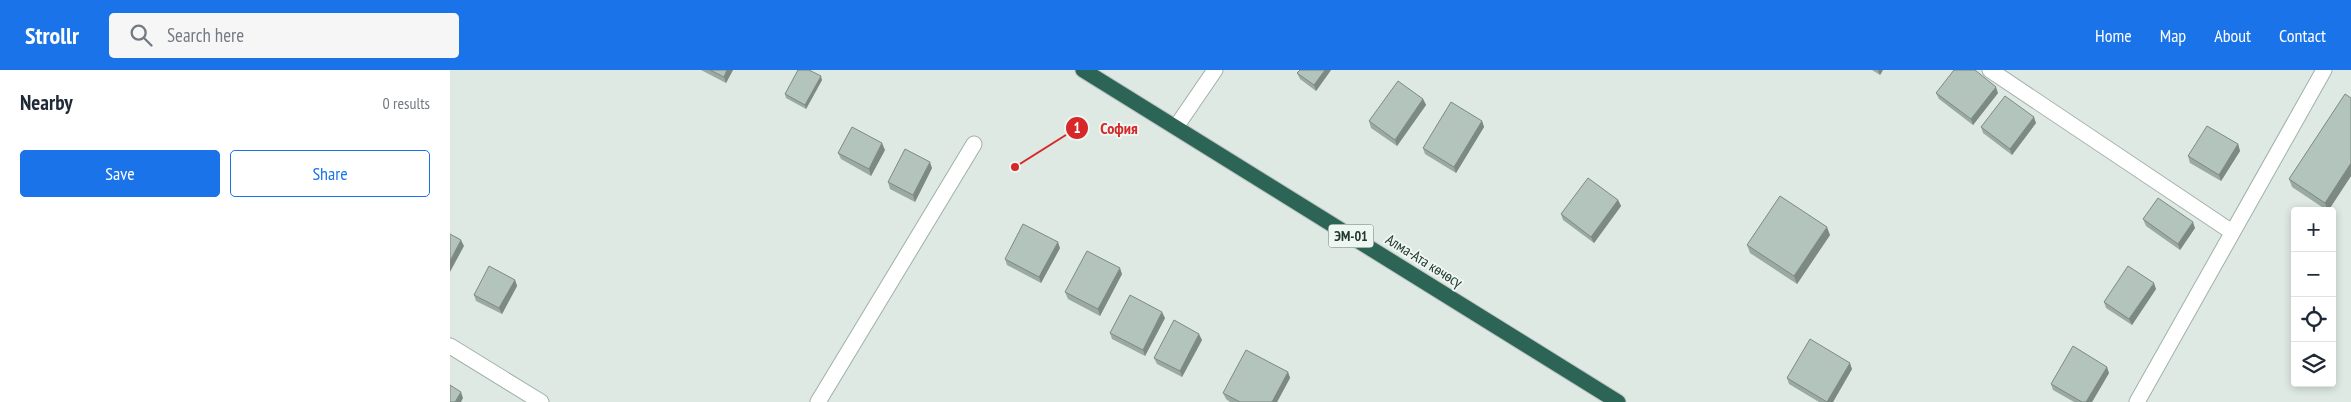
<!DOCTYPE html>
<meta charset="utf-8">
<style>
:root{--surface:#fff;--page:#f6f6f7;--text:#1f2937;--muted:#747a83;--line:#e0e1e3;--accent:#1a73e8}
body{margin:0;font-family:"PT Sans Narrow",sans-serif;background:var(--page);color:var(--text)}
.controls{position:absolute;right:15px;bottom:15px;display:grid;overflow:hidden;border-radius:5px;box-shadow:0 2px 8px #0003}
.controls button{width:45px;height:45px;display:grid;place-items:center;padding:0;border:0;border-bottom:1px solid var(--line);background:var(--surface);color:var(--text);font:25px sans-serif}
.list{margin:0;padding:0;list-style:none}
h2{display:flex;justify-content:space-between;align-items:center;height:65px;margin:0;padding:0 20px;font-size:21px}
h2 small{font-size:16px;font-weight:400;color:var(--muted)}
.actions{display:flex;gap:10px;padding:15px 20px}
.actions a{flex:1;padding:11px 0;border:1px solid var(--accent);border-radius:5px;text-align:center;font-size:18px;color:var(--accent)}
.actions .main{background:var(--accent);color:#fff}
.icon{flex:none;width:28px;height:28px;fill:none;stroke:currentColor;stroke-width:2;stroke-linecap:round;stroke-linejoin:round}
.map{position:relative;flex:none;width:1901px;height:332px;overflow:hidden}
header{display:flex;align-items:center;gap:30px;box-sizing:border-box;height:70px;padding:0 25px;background:var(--accent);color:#fff}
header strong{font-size:24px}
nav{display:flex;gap:28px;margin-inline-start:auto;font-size:18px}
.search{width:350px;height:45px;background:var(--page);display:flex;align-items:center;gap:12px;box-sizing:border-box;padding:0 18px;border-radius:5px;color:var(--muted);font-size:19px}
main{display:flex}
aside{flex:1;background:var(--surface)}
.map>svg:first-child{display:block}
</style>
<header>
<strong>Strollr</strong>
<div class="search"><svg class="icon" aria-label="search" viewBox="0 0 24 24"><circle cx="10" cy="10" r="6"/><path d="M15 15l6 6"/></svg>Search here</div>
<nav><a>Home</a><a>Map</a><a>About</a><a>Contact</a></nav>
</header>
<main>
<aside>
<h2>Nearby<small>0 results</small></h2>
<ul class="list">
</ul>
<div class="actions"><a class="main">Save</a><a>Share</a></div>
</aside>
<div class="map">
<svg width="1901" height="332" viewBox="0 0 1901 332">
<rect width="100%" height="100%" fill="#dee9e3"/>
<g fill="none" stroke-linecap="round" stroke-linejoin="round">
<defs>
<g id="minor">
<path d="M 1540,0 L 1782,162"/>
<path d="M 726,57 L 765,0"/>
<path d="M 0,276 L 91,332"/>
<path d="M 368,332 L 524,74"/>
<path d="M 1687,332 L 1874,0"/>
</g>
<path id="highway" d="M 633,0 L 1168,332"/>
</defs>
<use href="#minor" stroke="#a1b0aa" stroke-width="17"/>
<use href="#highway" stroke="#bcc3c1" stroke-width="17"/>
<use href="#minor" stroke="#fff" stroke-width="15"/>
<use href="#highway" stroke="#2c6455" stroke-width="15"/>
</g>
<g fill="#9aa9a2">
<path d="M 251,0 L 283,0 L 276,13 Z"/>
<path d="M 881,0 L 866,21 L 850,9 L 847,3 Z"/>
<path d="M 1422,0 L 1433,0 L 1430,5 Z"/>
<path d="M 372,10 L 356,39 L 336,28 L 335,24 Z"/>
<path d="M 1486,23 L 1548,23 L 1523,55 L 1489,29 Z"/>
<path d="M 973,29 L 976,35 L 947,76 L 921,58 L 919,51 Z"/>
<path d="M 1032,51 L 1034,57 L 1006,103 L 975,84 L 973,78 Z"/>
<path d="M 1586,53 L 1562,85 L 1533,63 L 1531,57 Z"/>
<path d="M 1788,74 L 1790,81 L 1771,111 L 1740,93 L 1738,86 Z"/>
<path d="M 435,80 L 421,106 L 391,89 L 388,83 Z"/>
<path d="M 482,98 L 465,132 L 440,119 L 438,112 Z"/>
<path d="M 1901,106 L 1878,141 L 1842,117 L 1839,109 Z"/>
<path d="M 1168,130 L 1171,136 L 1144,173 L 1113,150 L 1111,144 Z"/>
<path d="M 1693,149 L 1745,158 L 1730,180 L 1696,156 Z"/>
<path d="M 1380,165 L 1347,214 L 1300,183 L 1297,175 Z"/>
<path d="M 610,178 L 591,213 L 557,195 L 555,189 Z"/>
<path d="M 672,204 L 650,246 L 618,229 L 615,222 Z"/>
<path d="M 65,210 L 67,216 L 52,244 L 26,231 L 24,225 Z"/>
<path d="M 1706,219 L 1682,255 L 1656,238 L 1654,232 Z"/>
<path d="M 715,248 L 695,286 L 662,269 L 660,263 Z"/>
<path d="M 752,270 L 732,307 L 707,294 L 704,288 Z"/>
<path d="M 1402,299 L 1383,332 L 1369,332 L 1339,314 L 1337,308 Z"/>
<path d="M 838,302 L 840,308 L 827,332 L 780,332 L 776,329 L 773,323 Z"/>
<path d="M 1659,303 L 1642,332 L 1624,332 L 1603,320 L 1601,314 Z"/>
</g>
<g fill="#7d8984">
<path d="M 277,0 L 283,0 L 276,13 L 274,7 Z"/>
<path d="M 875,0 L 881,0 L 866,21 L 864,15 Z"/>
<path d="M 1428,0 L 1433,0 L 1430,5 Z"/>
<path d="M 371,6 L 372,10 L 356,39 L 355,35 Z"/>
<path d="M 1546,17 L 1548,23 L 1523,55 L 1521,49 Z"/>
<path d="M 973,29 L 976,35 L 947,76 L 945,70 Z"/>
<path d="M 1584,47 L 1586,53 L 1562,85 L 1560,79 Z"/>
<path d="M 1032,51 L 1034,57 L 1006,103 L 1004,97 Z"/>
<path d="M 432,73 L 435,80 L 421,106 L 419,99 Z"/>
<path d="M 1788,74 L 1790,81 L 1771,111 L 1769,105 Z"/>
<path d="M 480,92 L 482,98 L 465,132 L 463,125 Z"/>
<path d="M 1901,93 L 1901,106 L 1878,141 L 1875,133 Z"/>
<path d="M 1168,130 L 1171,136 L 1144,173 L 1141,167 Z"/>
<path d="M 1743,152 L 1745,158 L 1730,180 L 1728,174 Z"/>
<path d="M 1377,157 L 1380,165 L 1347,214 L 1344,206 Z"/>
<path d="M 11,170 L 14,176 L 0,202 L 0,191 Z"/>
<path d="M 608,172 L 610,178 L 591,213 L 589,207 Z"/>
<path d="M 670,198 L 672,204 L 650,246 L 648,239 Z"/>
<path d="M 65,210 L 67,216 L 52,244 L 49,238 Z"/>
<path d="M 1704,213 L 1706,219 L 1682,255 L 1679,249 Z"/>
<path d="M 712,242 L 715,248 L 695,286 L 693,280 Z"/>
<path d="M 749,264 L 752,270 L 732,307 L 730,301 Z"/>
<path d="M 1400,293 L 1402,299 L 1383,332 L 1377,332 Z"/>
<path d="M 1657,297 L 1659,303 L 1642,332 L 1636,332 Z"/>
<path d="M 838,302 L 840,308 L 827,332 L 822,332 Z"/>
<path d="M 11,322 L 13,328 L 11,332 L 5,332 Z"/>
</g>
<g fill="#b3c4bc" stroke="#7d8984">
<path d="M 260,0 L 277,0 L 274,7 Z"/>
<path d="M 348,0 L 359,0 L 371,6 L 355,35 L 335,24 Z"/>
<path d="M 850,0 L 875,0 L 864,15 L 847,3 Z"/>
<path d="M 1504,0 L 1525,0 L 1546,17 L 1521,49 L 1486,23 Z"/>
<path d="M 948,11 L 973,29 L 945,70 L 919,51 Z"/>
<path d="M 1895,24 L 1901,28 L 1901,93 L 1875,133 L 1839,109 Z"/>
<path d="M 1555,26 L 1584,47 L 1560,79 L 1531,57 Z"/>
<path d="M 1001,32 L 1032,51 L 1004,97 L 973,78 Z"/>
<path d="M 1757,56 L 1788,74 L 1769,105 L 1738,86 Z"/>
<path d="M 402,57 L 432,73 L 419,99 L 388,83 Z"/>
<path d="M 455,79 L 480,92 L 463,125 L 438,112 Z"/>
<path d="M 1138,108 L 1168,130 L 1141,167 L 1111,144 Z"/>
<path d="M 1330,126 L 1377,157 L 1344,206 L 1297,175 Z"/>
<path d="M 1708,128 L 1743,152 L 1728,174 L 1693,149 Z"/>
<path d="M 573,154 L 608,172 L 589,207 L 555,189 Z"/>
<path d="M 0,164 L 11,170 L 0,191 Z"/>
<path d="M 637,181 L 670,198 L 648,239 L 615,222 Z"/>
<path d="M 39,196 L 65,210 L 49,238 L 24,225 Z"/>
<path d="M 1678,196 L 1704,213 L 1679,249 L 1654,232 Z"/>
<path d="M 680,225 L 712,242 L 693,280 L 660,263 Z"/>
<path d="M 724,250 L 749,264 L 730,301 L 704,288 Z"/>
<path d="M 1360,269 L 1400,293 L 1377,332 L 1337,308 Z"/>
<path d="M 1623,276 L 1657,297 L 1636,332 L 1632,332 L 1601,314 Z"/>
<path d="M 796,280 L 838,302 L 822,332 L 790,332 L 773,323 Z"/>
<path d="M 0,315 L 11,322 L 5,332 L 0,332 Z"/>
</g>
<g text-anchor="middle" stroke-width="4" stroke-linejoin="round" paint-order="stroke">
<rect fill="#eef6f1" stroke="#5e716a" stroke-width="1" x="878.5" y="154.5" width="45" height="23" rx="4"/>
<g font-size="14" font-weight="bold" fill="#203830">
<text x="901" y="171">ЭМ-01</text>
</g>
<g font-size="15" fill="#203830" stroke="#eef6f1">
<text transform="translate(974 191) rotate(32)" y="5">Алма-Ата көчөсү</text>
</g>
</g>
<path fill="none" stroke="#d62828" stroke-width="2" d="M565 97L627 58"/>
<g fill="#d62828" stroke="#eef6f1" stroke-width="2">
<circle cx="565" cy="97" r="5"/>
<circle cx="627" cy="58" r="12"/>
</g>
<g font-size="15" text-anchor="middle" font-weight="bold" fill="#fff">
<text x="627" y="63">1</text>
</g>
<g font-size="16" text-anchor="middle" font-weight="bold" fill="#d62828" stroke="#eef6f1" stroke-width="4" stroke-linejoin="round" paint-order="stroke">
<text x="669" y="64">София</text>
</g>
</svg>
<div class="controls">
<button>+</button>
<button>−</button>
<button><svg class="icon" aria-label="locate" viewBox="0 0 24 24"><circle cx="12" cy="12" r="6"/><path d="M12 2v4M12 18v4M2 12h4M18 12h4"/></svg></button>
<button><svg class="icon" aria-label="layers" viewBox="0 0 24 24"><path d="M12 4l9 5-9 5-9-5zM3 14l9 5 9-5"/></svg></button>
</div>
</div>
</main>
